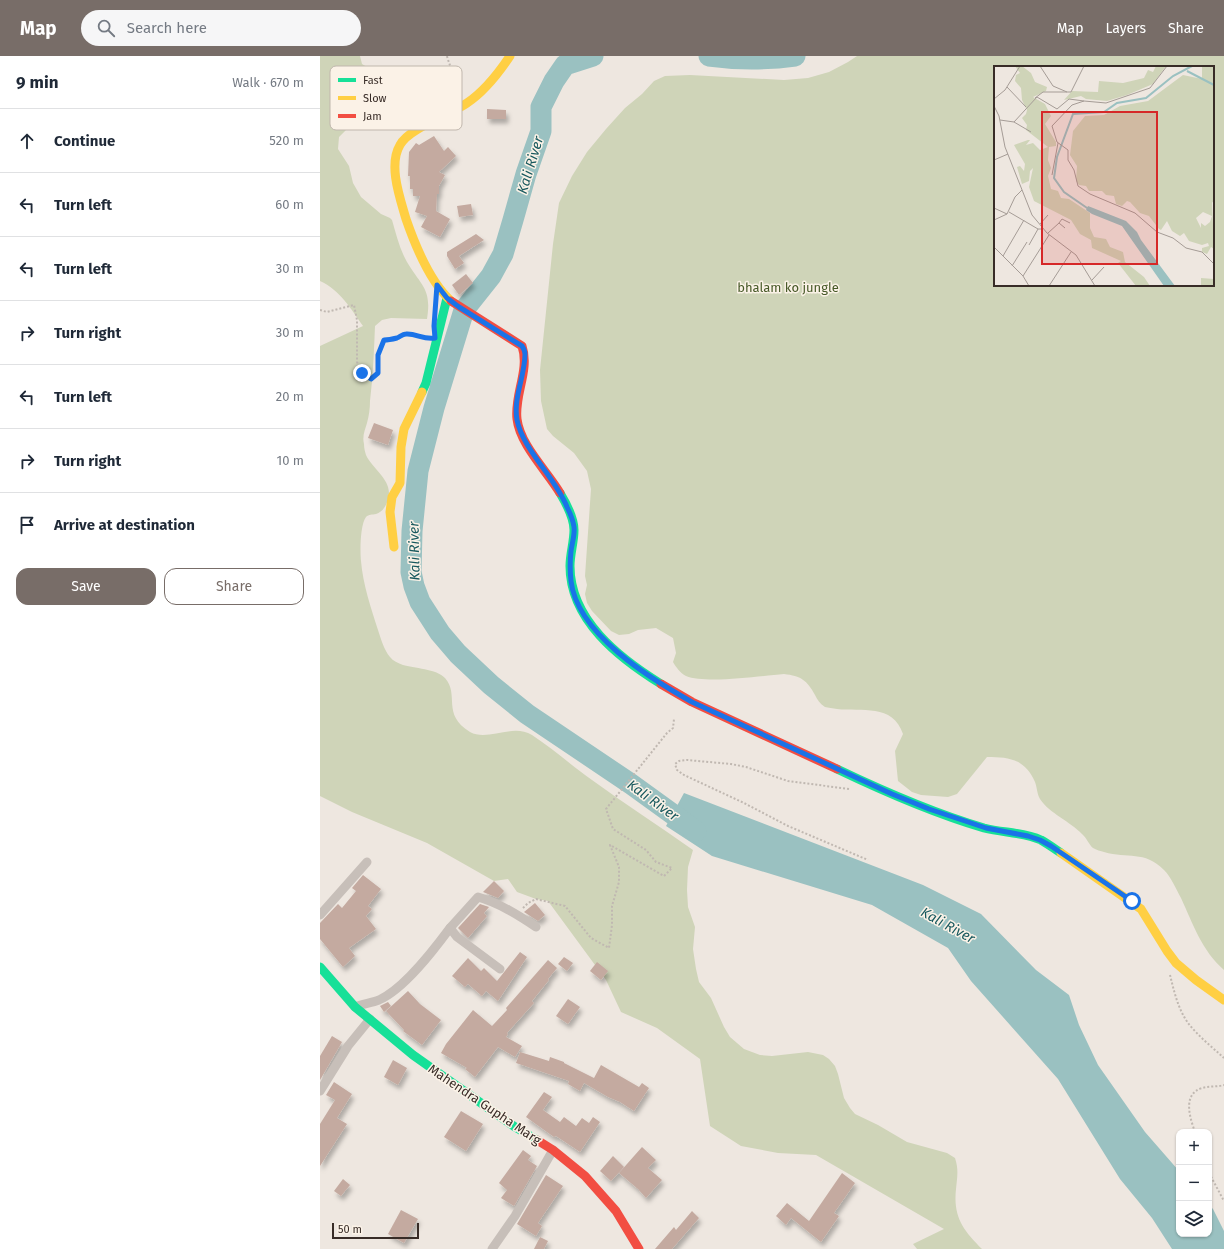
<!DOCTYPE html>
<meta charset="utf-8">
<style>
:root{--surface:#fff;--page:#f6f6f7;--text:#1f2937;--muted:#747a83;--line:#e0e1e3;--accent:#786d68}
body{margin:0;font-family:"Fira Sans",sans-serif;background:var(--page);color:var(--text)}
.controls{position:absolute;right:12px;bottom:12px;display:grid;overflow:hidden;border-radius:8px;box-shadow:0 1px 3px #0004}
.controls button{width:36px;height:36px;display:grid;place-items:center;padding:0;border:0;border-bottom:1px solid var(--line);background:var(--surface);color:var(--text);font:20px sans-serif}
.scale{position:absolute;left:12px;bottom:10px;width:87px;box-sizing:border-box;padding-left:4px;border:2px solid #382c27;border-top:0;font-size:11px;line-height:14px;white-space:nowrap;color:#382c27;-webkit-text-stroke:3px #fbf2e7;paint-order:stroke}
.stop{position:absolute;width:12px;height:12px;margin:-9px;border:3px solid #1a73e8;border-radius:50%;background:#fff}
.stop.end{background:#1a73e8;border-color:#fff;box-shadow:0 1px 4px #0008}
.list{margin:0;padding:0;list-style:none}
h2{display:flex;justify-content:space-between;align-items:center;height:52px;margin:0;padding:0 16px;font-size:17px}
h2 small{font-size:13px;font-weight:400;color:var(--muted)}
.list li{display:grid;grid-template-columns:26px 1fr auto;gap:12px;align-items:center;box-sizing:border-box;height:64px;padding:0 16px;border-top:1px solid var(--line)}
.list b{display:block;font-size:15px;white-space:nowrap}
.list em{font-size:13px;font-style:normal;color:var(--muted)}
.actions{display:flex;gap:8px;padding:12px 16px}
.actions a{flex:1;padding:9px 0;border:1px solid var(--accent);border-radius:12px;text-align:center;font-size:14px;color:var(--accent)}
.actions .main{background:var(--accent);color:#fff}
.icon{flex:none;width:22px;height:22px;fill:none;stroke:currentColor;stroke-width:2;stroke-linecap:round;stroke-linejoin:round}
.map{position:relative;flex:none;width:904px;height:1193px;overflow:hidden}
header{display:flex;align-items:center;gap:24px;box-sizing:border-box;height:56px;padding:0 20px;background:var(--accent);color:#fff}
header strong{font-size:19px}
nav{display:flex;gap:22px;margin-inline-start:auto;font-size:14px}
.search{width:280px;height:36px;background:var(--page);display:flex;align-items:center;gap:10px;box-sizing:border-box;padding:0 14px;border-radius:22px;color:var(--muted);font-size:15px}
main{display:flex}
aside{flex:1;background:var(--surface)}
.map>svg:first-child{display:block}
</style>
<header>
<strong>Map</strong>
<div class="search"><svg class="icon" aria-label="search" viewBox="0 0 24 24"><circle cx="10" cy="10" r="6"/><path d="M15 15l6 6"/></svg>Search here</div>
<nav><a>Map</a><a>Layers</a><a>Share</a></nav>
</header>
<main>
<aside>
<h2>9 min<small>Walk · 670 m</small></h2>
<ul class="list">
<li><svg class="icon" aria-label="ahead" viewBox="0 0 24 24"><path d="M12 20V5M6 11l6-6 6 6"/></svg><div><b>Continue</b></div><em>520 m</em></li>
<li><svg class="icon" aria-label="left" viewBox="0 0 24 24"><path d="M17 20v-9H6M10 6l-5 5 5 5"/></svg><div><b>Turn left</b></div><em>60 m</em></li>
<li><svg class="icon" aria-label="left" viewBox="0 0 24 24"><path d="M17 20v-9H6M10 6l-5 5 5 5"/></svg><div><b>Turn left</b></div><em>30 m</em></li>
<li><svg class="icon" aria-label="right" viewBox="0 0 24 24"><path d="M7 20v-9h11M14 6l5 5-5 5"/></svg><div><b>Turn right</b></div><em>30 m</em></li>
<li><svg class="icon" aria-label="left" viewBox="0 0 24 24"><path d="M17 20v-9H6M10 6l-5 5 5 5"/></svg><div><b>Turn left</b></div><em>20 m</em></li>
<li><svg class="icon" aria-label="right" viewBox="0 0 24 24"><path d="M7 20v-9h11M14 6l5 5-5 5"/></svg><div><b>Turn right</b></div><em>10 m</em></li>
<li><svg class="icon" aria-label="arrive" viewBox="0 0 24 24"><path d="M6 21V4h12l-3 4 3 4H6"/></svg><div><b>Arrive at destination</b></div></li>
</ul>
<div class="actions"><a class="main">Save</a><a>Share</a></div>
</aside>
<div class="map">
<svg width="904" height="1193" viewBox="0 0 904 1193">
<defs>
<filter id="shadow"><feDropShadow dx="2.5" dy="4.5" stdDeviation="2" flood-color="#0004"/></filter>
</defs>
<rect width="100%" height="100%" fill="#eee7e0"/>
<g fill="#cfd4b8" fill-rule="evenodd">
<path d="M 0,0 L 40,0 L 42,8 L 47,11 L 59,11 L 65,21 L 65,26 L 64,32 L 58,39 L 58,42 L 61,52 L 58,63 L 46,72 L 39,74 L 26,74 L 19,81 L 18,93 L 29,110 L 33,127 L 41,141 L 61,158 L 70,162 L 72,164 C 76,178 80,194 87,206 C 101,230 112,232 107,263 L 71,262 L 62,264 L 55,270 C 54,295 53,320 50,345 C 50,352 49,360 47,367 C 45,374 42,380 44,388 C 44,392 45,396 46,399 C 52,412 69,422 69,437 C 68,446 65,455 56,458 C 52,459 49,458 46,461 C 40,469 40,496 41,505 C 43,529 51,552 58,574 C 61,583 64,594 70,601 C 73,605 78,607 83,609 C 93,612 117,613 125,622 C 140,639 121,658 150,676 C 168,686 192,667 212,679 C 232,692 252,710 272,724 C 305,748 339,770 373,794 L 368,811 L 367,834 L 368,851 L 375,871 L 373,893 L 376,913 L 379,926 L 391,942 L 404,971 L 410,981 L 424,993 L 440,999 L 452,1000 L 488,996 L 503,999 L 509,1003 L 515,1010 L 518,1018 L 524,1042 L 530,1052 L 535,1058 L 558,1069 L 587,1086 L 627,1097 L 635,1102 C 639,1114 637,1122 636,1133 C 633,1161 643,1174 662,1193 L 597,1193 L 593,1188 L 624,1173 L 496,1099 L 458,1097 L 421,1090 L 390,1070 L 380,1003 L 337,972 L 301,956 L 286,924 L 228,845 L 216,843 L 197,836 L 188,823 L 174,825 L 107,787 L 32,756 L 0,740 L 0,290 L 43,270 C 31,253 20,234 0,225 Z"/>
<path d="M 537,0 L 904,0 L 904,914 C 882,895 873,868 861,842 C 856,833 851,821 844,814 C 824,794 808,803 784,796 C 781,795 776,794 773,792 C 769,789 767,782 762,778 C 751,766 729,757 720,743 C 717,738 717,731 715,726 C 705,703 689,701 667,701 L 637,738 L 628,741 L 601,739 L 592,736 L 578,725 L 575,695 L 583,678 C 573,647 541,656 517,653 C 513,652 508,652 505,651 C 500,648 497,643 495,639 C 487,624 481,620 464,618 C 440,620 386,628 366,620 C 360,617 356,611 353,606 L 356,597 L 353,582 L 336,572 L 318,574 L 309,578 L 299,579 L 291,575 L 272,555 L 267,547 L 265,538 L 267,529 L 265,520 L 271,433 L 267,415 L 254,397 L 233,380 L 227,373 L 221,345 L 220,314 L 233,188 L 239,147 L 252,120 L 267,96 L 286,73 L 305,52 L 322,38 L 334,25 L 345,20 L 370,19 L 464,24 L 488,22 L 509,16 L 528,6 ZM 675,11 L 893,11 L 893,229 L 675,229 Z"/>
</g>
<path fill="#9ac1c1" d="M 364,737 L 603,829 L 661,858 L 716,914 L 749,939 L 759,969 L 778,1009 L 825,1076 L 859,1115 L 859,1178 L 889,1178 L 889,1149 L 893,1153 L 904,1175 L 904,1193 L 852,1193 L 832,1162 L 800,1123 L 738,1023 L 651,925 L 628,892 L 552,849 L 392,800 L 346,770 Z"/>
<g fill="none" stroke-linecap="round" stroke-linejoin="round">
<g stroke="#9ac1c1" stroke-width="21">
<path d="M 273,0 L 245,9 L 234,25 L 221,51 L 221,75 L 206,118 L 193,164 L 183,198 L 171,220 L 144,254 L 114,352 L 98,415 L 92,475 L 91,516 L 94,530 L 100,546 L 120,577 L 138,598 L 171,629 L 207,658 L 311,728 L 376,775"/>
<path d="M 389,0 C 418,4 446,4 475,0"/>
</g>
</g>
<g fill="#c4aaa0" filter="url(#shadow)">
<path d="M 167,53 L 186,54 L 186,63 L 167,63 Z"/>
<path d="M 114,80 L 124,95 L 128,91 L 136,100 L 119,116 L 125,119 L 119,130 L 119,138 L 117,138 L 116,155 L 130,163 L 120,181 L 101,171 L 107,160 L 95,156 L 100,140 L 93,140 L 93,133 L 90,133 L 90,120 L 88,120 L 89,96 L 96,87 L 99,89 Z"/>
<path d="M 151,148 L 153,159 L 139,161 L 137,150 Z"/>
<path d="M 156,178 L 164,184 L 139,200 L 144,207 L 135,213 L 127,200 L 127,196 Z"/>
<path d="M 146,218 L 153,227 L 139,239 L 132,229 Z"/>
<path d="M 54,367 L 73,374 L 68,389 L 48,382 Z"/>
<path d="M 43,819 L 61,833 L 48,850 L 52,853 L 46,860 L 56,873 L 29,892 L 35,900 L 23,911 L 0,883 L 0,867 L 18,848 L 22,852 L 36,835 L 32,832 Z"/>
<path d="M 174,825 L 184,835 L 178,842 L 163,836 Z"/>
<path d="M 215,847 L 225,859 L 218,865 L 204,856 Z"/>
<path d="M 160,848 L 169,851 L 164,857 L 167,860 L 148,882 L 138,872 Z"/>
<path d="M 200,896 L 207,901 L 178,945 L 166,935 L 162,940 L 148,928 L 145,931 L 132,920 L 148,902 L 161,915 L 164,912 L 177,925 Z"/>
<path d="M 244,901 L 253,907 L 247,915 L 238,908 Z"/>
<path d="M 228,904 L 237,912 L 228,923 L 229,924 L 212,945 L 214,947 L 187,977 L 188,978 L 186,981 L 202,990 L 195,1001 L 178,991 L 155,1021 L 145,1013 L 147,1012 L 121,997 L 126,988 L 153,954 L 172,970 L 187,954 L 186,952 Z"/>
<path d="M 277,906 L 288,915 L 281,924 L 270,915 Z"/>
<path d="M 88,935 L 100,948 L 121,964 L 102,989 L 83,975 L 84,974 L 66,955 Z"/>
<path d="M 248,943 L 260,951 L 248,968 L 236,960 Z"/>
<path d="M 68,946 L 71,950 L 64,956 L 60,950 Z"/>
<path d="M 12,980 L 22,986 L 0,1024 L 0,1000 Z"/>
<path d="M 200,996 L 229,1005 L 230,1001 L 244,1006 L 244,1007 L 274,1022 L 281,1009 L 319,1031 L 322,1027 L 329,1032 L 314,1055 L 300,1046 L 288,1041 L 264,1027 L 260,1035 L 248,1028 L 249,1025 L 196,1007 Z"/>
<path d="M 73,1004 L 87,1012 L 78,1029 L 64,1021 Z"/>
<path d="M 14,1026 L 32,1038 L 17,1062 L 27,1068 L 0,1110 L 0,1068 L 15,1044 L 6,1039 Z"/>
<path d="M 224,1036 L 232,1041 L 223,1054 L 240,1066 L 244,1061 L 256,1070 L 262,1062 L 269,1067 L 273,1061 L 280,1066 L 260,1096 L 236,1080 L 234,1081 L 206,1061 Z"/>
<path d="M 141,1055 L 163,1068 L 146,1095 L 124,1081 Z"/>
<path d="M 322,1091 L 336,1104 L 328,1112 L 342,1124 L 326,1142 L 318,1133 L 299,1117 Z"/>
<path d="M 203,1094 L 211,1100 L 208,1104 L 217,1110 L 194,1150 L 181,1142 L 187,1134 L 179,1127 Z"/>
<path d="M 293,1100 L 304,1111 L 291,1125 L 280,1115 Z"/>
<path d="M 522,1117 L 535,1127 L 514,1157 L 519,1160 L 501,1186 L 471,1162 L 466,1169 L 456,1160 L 467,1147 L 489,1165 Z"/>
<path d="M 226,1119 L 243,1130 L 218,1167 L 222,1170 L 216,1180 L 197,1168 Z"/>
<path d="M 23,1123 L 30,1129 L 21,1140 L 14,1135 Z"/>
<path d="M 81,1154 L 98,1163 L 84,1187 L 68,1178 Z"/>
<path d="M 372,1155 L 379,1162 L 352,1193 L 335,1193 L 354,1171 L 356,1174 Z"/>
<path d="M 220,1181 L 228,1185 L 224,1193 L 214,1193 Z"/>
</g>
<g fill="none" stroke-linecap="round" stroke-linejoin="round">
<g stroke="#c0b8b1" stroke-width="2" stroke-dasharray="2 2" stroke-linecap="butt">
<path d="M 127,0 C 128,5 130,8 131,13 C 133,24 127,33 122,42 L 133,39 L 133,42"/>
<path d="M 0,254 L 7,256 L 34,249 L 37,264 L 37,306 L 42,317 L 51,323 L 58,317 L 58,299 L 64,284 L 77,282 L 84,278 L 91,278 L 104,282"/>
<path d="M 529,733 L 468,725 L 426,711 L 411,708 L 367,704 L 359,705 L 355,708 L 357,714 L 364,719 L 424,747 L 468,770 L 548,804"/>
<path d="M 203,852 L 208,847 L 216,843 L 245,850 L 271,882 L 289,892 L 292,869 L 292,850 L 299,826 L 299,811 L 290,789 L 344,820 L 352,812 L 336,806 L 326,794 L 293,773 L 286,753 L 347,677 L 353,672 L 354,663"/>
<path d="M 850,919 C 854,935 858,953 868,967 C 878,980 892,991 904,1002"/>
<path d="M 875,1076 C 870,1062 862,1038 882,1032 C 889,1030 897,1031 904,1029"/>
<path d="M 889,1117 L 904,1145"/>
</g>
<g stroke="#c7bfb9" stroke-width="9">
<path d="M 0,859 L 47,806"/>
<path d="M 130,872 L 158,841 C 179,847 198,859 216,871"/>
<path d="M 35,951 C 42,948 51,947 59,944 C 84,933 113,895 130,872 L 137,881 L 180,913"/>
<path d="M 0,1035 L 28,990 L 50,963"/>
<path d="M 172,1193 L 195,1160 L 233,1094"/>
</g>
<g stroke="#16e098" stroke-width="9">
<path d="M 102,336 L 106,327 L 127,242"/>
<path d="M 240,437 C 246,447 254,461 254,474 C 254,486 250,498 250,510 C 250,564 299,602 341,628"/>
<path d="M 517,713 C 565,736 613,757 664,772 C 683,777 703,776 721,784 C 728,788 735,793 741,797"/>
<path d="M 0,911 L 35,951 L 93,999 L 195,1071 L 217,1084"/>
</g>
<g stroke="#ffcf43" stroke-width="9">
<path d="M 131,245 C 110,226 95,189 86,163 C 80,142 68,109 80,89 C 89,72 130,59 147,47 C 165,35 178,18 190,0"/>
<path d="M 74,491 L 70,456 L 72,441 L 80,427 L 81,391 L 84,373 L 102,336"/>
<path d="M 741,797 L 821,853 L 847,895 L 856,907 L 876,924 L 904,944"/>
</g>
<g stroke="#f24e42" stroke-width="9">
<path d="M 131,245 L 202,290 C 210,314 194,339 197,363 C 200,389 227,415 240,437"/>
<path d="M 341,628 L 372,646 L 517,713"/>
<path d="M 217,1084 L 233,1094 L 265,1120 L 296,1155 L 319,1193"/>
</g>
</g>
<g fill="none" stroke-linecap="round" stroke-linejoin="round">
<path stroke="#1a73e8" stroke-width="5" d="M 42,317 L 51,323 L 58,317 L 58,299 L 64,284 C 68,284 73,283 77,282 C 80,281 82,278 86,278 C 96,277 103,284 115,282 L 114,270 L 117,229 L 127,242 L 139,251 L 202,290 C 204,293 205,295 205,298 C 205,320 193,342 197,364 C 203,394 236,422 247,451 C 250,457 253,464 254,471 C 255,479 252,487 251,495 C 250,504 250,516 251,525 C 257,578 331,623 372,646 L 572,738 L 609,753 L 666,772 L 708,780 L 720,784 L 731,790 L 812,845"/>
</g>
<g text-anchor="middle" stroke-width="3" stroke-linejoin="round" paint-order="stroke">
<g font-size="13" fill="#475928" stroke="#fbf2e7">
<text x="468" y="236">bhalam ko jungle</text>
</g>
<g font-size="13" fill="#382c27" stroke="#fbf2e7">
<text transform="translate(165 1048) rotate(34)" y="5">Mahendra Gupha Marg</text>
</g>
<g font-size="14" font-style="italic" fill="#18595e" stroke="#fbf2e7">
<text transform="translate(210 109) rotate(-73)" y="5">Kali River</text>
<text transform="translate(94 495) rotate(-91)" y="5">Kali River</text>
<text transform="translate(333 744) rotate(36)" y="5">Kali River</text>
<text transform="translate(628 869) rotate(29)" y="5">Kali River</text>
</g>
</g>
<g transform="translate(674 10)">
<rect width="220" height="220" fill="#eee7e0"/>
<path d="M 21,0 L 28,0 L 37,7 L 41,16 L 53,21 L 52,25 L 39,31 L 51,38 L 57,50 L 51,58 L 62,76 L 62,80 L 55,81 L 54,94 L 57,102 L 54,110 L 57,123 L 64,125 L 67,132 L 75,133 L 96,147 L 96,162 L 100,171 L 112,173 L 116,181 L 129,186 L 131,196 L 150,211 L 156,220 L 142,220 L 124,197 L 127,195 L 98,182 L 97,174 L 86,168 L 77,154 L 40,135 L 35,121 L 39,102 L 36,105 L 35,115 L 28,118 L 23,101 L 26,100 L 30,105 L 31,98 L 20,79 L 34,74 L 36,74 L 32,79 L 39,77 L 46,84 L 54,81 L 32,64 L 33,59 L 28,52 L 32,48 L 33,44 L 28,34 L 27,22 L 21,15 L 22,9 L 26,7 ZM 162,0 L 172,0 L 159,18 L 133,29 L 113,35 L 92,33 L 87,30 L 70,34 L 78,25 L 104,26 L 105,15 L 129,17 L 150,12 L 154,4 L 159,6 ZM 208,0 L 220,0 L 220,137 L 218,136 L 220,183 L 217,181 L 213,188 L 208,186 L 208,182 L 215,180 L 214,177 L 208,179 L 195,175 L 190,167 L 186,170 L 178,165 L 173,155 L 167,164 L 165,163 L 155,150 L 146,147 L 136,136 L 133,135 L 128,140 L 122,138 L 120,130 L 112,129 L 108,125 L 95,125 L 92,120 L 85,119 L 82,115 L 83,100 L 76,89 L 79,65 L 91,50 L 110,49 L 126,40 L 154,35 L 189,9 L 208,13 ZM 209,146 L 218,150 L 216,156 L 211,160 L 207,157 L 207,162 L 202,152 ZM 207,212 L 220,213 L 220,220 L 207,220 Z" fill="#cfd4b8" fill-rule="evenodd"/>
<path d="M 94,140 L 132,155 L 143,166 L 147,174 L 181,220 L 170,220 L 128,160 L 98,148 L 92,144 Z" fill="#9ac1c1"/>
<path fill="none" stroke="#9ac1c1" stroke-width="2" d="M 193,5 L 220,19M 96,144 L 70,126 L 60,112 L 63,91 L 79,48 L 110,46 L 123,37 L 152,32 L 179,10 L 198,0"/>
<path fill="none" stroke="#a59c96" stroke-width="1" d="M 46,0 L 59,20 L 73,26M 13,21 L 32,41M 41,32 L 49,26 L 77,26 L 90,0M 0,33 L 11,24 L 26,0M 90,35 L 112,37 L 156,22 L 173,0M 0,40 L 5,50 L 11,81 L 38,149 L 53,167 L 82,189 L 101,220M 6,54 L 20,56 L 43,31 L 63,43 L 75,33 L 90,35 L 78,39 L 58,60 L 63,76 L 74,84 L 74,94 L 80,104 L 84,120 L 96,128 L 141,147 L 163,166 L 179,172 L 192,182 L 208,186 L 220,198M 20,56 L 37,66M 0,94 L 14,88M 58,109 L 64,77M 0,142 L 13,148M 15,146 L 44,163 L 49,163M 0,154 L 13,148 L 21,131 L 28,124M 65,157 L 68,153 L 76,157M 46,158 L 54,149M 54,167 L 65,157 L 71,162M 35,179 L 44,163M 0,181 L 29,210 L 35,220M 9,190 L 30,154M 18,200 L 33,176M 29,210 L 55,169M 98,214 L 110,201M 55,220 L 77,186"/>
<path fill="#d62828" fill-opacity="0.15" stroke="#d62828" stroke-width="2" d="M 48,46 L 163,46 L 163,198 L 48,198 Z"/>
<rect width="220" height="220" fill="none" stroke="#382c27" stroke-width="2"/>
</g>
<rect x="10" y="10" width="132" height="64" rx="6" fill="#fbf2e7" stroke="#c0b7ad" stroke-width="1"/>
<rect x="18" y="22" width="18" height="4" fill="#16e098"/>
<rect x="18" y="40" width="18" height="4" fill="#ffcf43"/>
<rect x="18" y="58" width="18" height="4" fill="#f24e42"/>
<g font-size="11" fill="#382c27">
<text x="43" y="28">Fast</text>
<text x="43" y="46">Slow</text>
<text x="43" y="64">Jam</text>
</g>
</svg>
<div class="controls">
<button>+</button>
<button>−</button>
<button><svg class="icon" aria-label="layers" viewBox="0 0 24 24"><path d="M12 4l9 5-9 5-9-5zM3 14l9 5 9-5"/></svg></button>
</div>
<div class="scale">50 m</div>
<div class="stop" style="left:812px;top:845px"></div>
<div class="stop end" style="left:42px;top:317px"></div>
</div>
</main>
